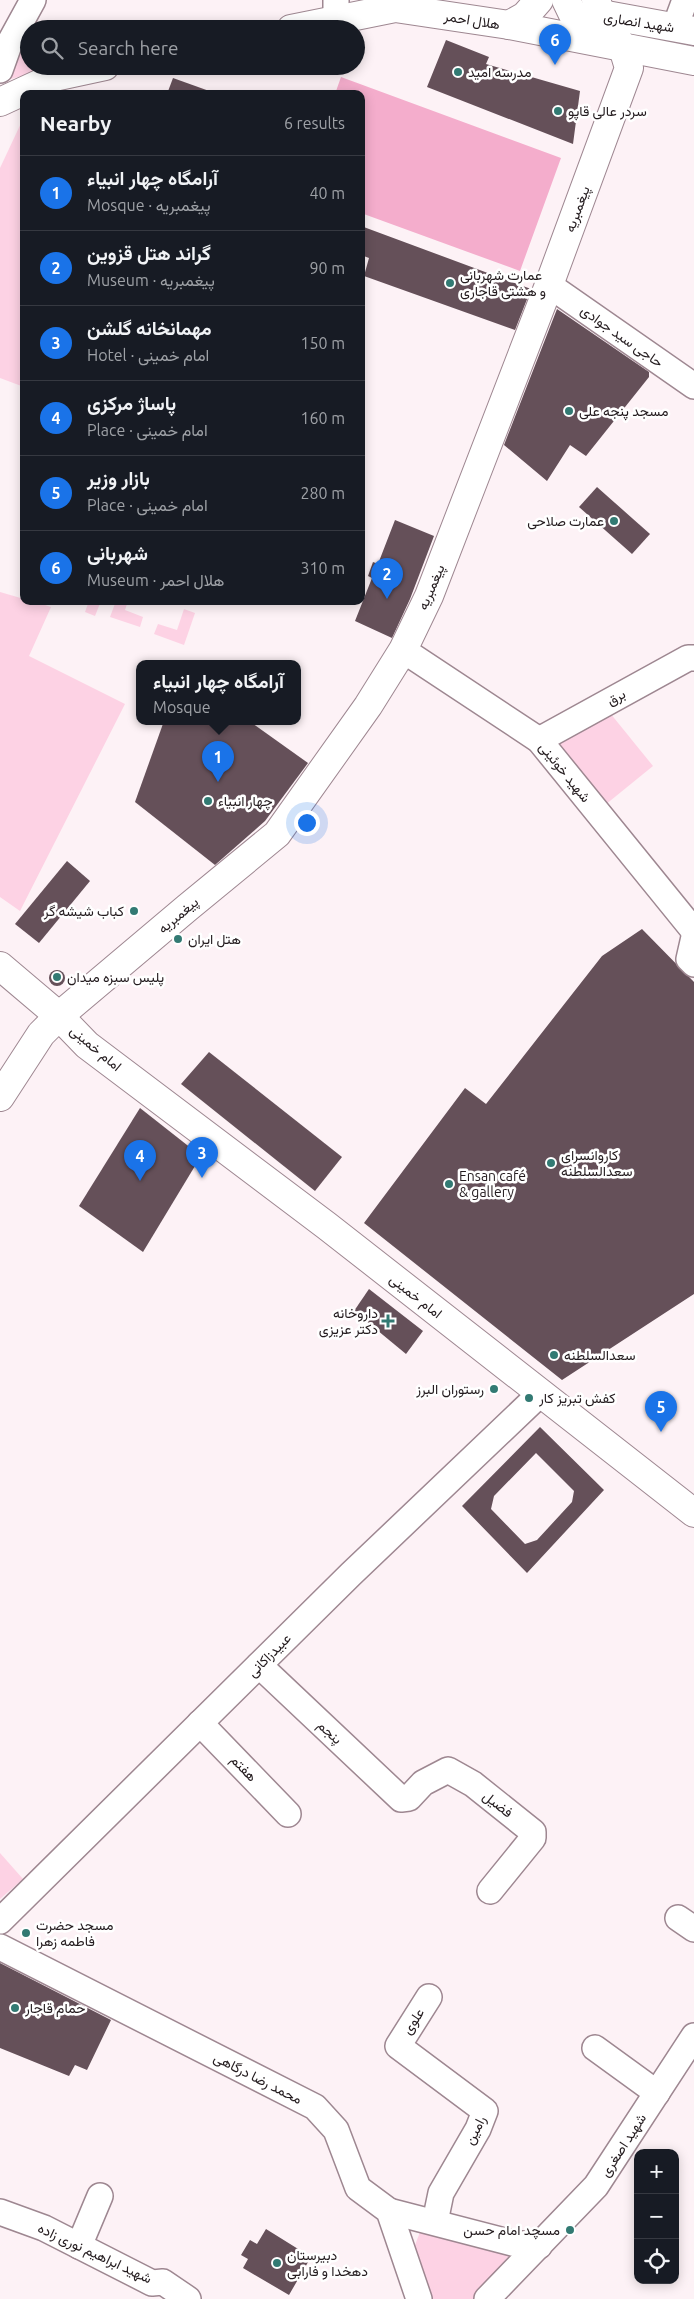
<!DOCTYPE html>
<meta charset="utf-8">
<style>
:root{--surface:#171b24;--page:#20242c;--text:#f1f3f6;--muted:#9ea1a6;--line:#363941;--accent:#1a73e8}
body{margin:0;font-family:Ubuntu,Vazirmatn,sans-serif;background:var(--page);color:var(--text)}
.controls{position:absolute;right:15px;bottom:15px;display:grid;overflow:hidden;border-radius:10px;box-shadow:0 2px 12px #0003}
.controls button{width:45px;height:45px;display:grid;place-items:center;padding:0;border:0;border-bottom:1px solid var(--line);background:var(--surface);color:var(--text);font:25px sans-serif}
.you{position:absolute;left:306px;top:822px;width:18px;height:18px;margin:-12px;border:4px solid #fff;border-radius:50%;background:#1a73e8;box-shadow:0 0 0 8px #1a73e833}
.badge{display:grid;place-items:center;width:32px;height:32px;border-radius:50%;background:var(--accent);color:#fff;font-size:16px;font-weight:700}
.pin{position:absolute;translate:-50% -41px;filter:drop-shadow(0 1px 2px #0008)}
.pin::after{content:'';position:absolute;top:26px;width:18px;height:15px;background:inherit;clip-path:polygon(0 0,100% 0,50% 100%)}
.popup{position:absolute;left:136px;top:660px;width:165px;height:65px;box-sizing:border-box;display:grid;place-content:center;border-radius:10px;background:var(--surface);filter:drop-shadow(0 1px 4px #0005);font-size:16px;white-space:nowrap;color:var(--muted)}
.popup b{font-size:19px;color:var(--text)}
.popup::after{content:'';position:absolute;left:50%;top:100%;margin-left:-10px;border:10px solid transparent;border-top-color:var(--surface)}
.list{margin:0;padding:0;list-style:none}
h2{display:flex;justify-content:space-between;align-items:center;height:65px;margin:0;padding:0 20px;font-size:21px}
h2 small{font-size:16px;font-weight:400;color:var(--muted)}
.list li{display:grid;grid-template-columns:32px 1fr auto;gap:15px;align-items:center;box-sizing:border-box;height:75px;padding:0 20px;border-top:1px solid var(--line)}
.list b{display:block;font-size:19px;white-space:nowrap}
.list p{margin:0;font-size:16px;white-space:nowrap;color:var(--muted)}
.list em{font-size:16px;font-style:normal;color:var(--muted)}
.icon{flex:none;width:28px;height:28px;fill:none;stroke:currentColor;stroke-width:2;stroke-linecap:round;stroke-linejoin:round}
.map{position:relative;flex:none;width:694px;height:2299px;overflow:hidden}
.search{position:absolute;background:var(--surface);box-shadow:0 2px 12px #0003;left:20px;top:20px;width:345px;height:55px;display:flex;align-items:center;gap:12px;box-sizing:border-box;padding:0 18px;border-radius:28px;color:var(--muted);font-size:19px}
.panel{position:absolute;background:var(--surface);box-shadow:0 2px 12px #0003;left:20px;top:90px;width:345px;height:515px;border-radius:10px}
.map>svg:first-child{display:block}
</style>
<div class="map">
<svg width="694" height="2299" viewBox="0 0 694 2299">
<rect width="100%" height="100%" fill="#fdf2f6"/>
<g fill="#fdd2e4">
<path d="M 19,52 L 29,55 L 29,66 L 58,66 L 0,82 Z"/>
<path d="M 23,119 L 24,119 L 24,387 L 0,378 L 0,168 Z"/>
<path d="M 0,592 L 24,599 L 24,601 L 33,601 L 51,607 L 29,656 L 125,704 L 20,911 L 0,897 Z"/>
<path d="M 89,601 L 101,601 L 95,616 L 85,612 Z"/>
<path d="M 116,601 L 128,601 L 125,610 L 143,617 L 140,627 L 110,617 Z"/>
<path d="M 184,609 L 195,613 L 184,645 L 154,634 L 158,624 L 177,630 Z"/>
<path d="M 610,713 L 653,766 L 605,805 L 554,744 Z"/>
<path d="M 0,1853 L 23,1879 L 0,1899 Z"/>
<path d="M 420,2232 L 511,2253 L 474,2299 L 428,2299 L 412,2253 Z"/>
</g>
<path fill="#f4adcc" d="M 341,77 L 561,158 L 520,271 L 361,213 L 361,94 L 335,94 Z"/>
<g fill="#655059" fill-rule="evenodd">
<path d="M 446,40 L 489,57 L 486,64 L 580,91 L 573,144 L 427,87 Z"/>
<path d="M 173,78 L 212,92 L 212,94 L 167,94 Z"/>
<path d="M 361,226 L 531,289 L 515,330 L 364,276 L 369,258 L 361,255 Z"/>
<path d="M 557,309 L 649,372 L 649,377 L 586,456 L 570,445 L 547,481 L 504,445 Z"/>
<path d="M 597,487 L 650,534 L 632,554 L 579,507 Z"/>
<path d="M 395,520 L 434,536 L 410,599 L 392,638 L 355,621 L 372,578 L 368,576 L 373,562 L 378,564 Z"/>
<path d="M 164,721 L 249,721 L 308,763 L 265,821 L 215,865 L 135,802 Z"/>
<path d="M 67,861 L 90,881 L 39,943 L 15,924 Z"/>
<path d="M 642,929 L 694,982 L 694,1294 L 562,1380 L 364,1223 L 465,1088 L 486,1104 L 602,956 Z"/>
<circle cx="57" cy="978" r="8"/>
<path d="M 209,1052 L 342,1157 L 315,1191 L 181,1084 Z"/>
<path d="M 140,1108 L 201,1156 L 143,1252 L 79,1206 Z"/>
<path d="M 369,1289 L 423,1331 L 406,1354 L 354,1311 Z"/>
<path d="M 540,1427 L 604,1490 L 527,1573 L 462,1506 ZM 536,1453 L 574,1491 L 572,1502 L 537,1540 L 525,1544 L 491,1509 L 494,1496 Z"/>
<path d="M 0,1963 L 111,2020 L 87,2070 L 75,2065 L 69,2076 L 0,2048 Z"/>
<path d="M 266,2229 L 311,2257 L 289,2295 L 243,2268 L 248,2259 L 241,2255 L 250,2240 L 257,2244 Z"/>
</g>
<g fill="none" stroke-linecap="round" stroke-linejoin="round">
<defs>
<g id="minor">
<path d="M 336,20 L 336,0"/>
<path d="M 675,27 L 685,0"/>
<path d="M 0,70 L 10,42 L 33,0"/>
<path d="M 549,285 L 694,386"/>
<path d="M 403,650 L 539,740 L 694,931"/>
<path d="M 539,740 L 688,658 L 694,658"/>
<path d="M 694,937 L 689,959 L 694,964"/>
<path d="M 259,1665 L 401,1799 L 409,1798 L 423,1783 L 448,1770 L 473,1784 L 533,1832 L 533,1838 L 490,1891"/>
<path d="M 200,1723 L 288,1814"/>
<path d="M 678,1918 L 694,1929"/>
<path d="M 0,1921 L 351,1574 L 541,1393"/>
<path d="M 0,1947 L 315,2107 L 336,2130 L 358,2188 L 389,2211 L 419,2299"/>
<path d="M 429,1997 L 398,2046 L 485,2111 L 478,2129 L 441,2193 L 435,2222"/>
<path d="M 595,2048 L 657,2093"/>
<path d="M 389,2211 L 512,2243 L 539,2246"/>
<path d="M 0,2212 L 44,2228 L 152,2283 L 163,2282 L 188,2299"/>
<path d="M 79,2246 L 100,2196"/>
<path d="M 487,2299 L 596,2186 L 694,2036"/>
</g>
<g id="major">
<path d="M 566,0 L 577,23 L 601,36"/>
<path d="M 590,18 L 601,14 L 694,31"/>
<path d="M 509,25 L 525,16 L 539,0"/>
<path d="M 291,29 L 395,8 L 509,25 L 694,61"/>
<path d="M 0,102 L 54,77 L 105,66"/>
<path d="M 0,966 L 59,1016 L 87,1045 L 327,1226 L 694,1513"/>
<path d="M 0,1097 L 41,1034 L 59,1016 L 187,908 L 277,834 L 368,706 L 403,650 L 429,596 L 549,285 L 629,68 L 623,48 L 601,14 L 596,0"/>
</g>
</defs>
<use href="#minor" stroke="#9e8791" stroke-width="28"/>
<use href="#major" stroke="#9e8791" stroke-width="30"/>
<use href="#minor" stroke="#fff" stroke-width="25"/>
<use href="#major" stroke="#fff" stroke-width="28"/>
</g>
<g fill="#327a73" stroke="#fff" stroke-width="2">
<circle cx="458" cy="72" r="5"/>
<circle cx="558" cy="111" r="5"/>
<circle cx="450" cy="283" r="5"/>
<circle cx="569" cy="411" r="5"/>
<circle cx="614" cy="521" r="5"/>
<circle cx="208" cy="801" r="5"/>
<circle cx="134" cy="911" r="5"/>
<circle cx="178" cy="939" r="5"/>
<circle cx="57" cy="977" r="5"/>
<circle cx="551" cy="1163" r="5"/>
<circle cx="449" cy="1184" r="5"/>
<path d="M385.5 1313.5h5v5h5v5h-5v5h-5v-5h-5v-5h5z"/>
<circle cx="554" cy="1355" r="5"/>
<circle cx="494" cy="1389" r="5"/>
<circle cx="529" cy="1398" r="5"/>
<circle cx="26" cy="1933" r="5"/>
<circle cx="15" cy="2008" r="5"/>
<circle cx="570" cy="2230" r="5"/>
<circle cx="277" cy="2263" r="5"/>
</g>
<g text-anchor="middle" stroke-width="5" stroke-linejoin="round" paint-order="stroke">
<g font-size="14" fill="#231b1e" stroke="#fff">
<text transform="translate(472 20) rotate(9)" y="5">هلال احمر</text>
<text transform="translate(639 22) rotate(9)" y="5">شهید انصاری</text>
<text transform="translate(577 209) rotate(-70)" y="5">پیغمبریه</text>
<text transform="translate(622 336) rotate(35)" y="5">حاجی سید جوادی</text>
<text transform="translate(431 587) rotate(-67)" y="5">پیغمبریه</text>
<text transform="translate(616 697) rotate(-29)" y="5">برق</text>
<text transform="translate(565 772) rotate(51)" y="5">شهید خوئینی</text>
<text transform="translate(178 915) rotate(-40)" y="5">پیغمبریه</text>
<text transform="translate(96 1048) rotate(40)" y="5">امام خمینی</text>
<text transform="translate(416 1296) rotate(38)" y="5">امام خمینی</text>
<text transform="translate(269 1655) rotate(-45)" y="5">عبیدزاکانی</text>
<text transform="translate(330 1732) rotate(43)" y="5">پنجم</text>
<text transform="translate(244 1768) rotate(46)" y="5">هفتم</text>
<text transform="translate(498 1804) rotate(38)" y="5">فضیل</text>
<text transform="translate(413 2021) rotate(-57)" y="5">علوی</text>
<text transform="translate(258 2078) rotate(27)" y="5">محمد رضا درگاهی</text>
<text transform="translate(475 2130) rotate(-63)" y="5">رامین</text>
<text transform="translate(623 2145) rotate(-57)" y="5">شهید اصغری</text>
<text transform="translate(95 2253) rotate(25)" y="5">شهید ابراهیم نوری زاده</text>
</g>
<g font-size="14" fill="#231b1e" stroke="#fff" text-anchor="start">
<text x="468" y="77">مدرسه امید</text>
<text x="568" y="116">سردر عالی قاپو</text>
<text x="460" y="280">عمارت شهربانی<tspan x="460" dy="16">و هشتی قاجاری</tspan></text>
<text x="579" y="416">مسجد پنجه علی</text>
<text x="604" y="526" text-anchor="end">عمارت صلاحی</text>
<text x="218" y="806">چهار انبیاء</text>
<text x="124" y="916" text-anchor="end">کباب شیشه گر</text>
<text x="188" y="944">هتل ایران</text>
<text x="67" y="982">پلیس سبزه میدان</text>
<text x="561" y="1160">کاروانسرای<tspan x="561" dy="16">سعدالسلطنه</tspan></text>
<text x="459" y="1181">Ensan café<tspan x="459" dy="16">&amp; gallery</tspan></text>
<text x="378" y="1318" text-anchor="end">داروخانه<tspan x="378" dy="16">دکتر عزیزی</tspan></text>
<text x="564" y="1360">سعدالسلطنه</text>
<text x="484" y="1394" text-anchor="end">رستوران البرز</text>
<text x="539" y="1403">کفش تبریز کار</text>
<text x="36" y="1930">مسجد حضرت<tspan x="36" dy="16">فاطمه زهرا</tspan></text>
<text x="25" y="2013">حمام قاجار</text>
<text x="560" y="2235" text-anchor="end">مسچد امام حسن</text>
<text x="287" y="2260">دبیرستان<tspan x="287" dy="16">دهخدا و فارابی</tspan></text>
</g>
</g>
</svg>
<div class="controls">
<button>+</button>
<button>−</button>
<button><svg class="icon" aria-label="locate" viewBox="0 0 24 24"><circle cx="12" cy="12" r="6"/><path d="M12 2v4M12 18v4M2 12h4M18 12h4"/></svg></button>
</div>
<div class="you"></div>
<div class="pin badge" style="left:218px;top:782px">1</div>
<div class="popup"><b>آرامگاه چهار انبیاء</b>Mosque</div>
<div class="pin badge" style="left:387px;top:599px">2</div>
<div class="pin badge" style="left:202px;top:1178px">3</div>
<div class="pin badge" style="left:140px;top:1181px">4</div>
<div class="pin badge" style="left:661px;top:1432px">5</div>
<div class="pin badge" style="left:555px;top:65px">6</div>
<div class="search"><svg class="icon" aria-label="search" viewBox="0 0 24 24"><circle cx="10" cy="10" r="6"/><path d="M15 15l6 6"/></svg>Search here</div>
<section class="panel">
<h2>Nearby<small>6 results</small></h2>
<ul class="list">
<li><span class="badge">1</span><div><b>آرامگاه چهار انبیاء</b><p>Mosque · پیغمبریه</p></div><em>40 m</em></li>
<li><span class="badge">2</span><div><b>گراند هتل قزوین</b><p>Museum · پیغمبریه</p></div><em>90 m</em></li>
<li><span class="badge">3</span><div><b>مهمانخانه گلشن</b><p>Hotel · امام خمینی</p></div><em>150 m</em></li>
<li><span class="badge">4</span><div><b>پاساژ مرکزی</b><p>Place · امام خمینی</p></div><em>160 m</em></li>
<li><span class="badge">5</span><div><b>بازار وزیر</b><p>Place · امام خمینی</p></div><em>280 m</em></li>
<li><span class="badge">6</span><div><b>شهربانی</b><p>Museum · هلال احمر</p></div><em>310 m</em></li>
</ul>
</section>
</div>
